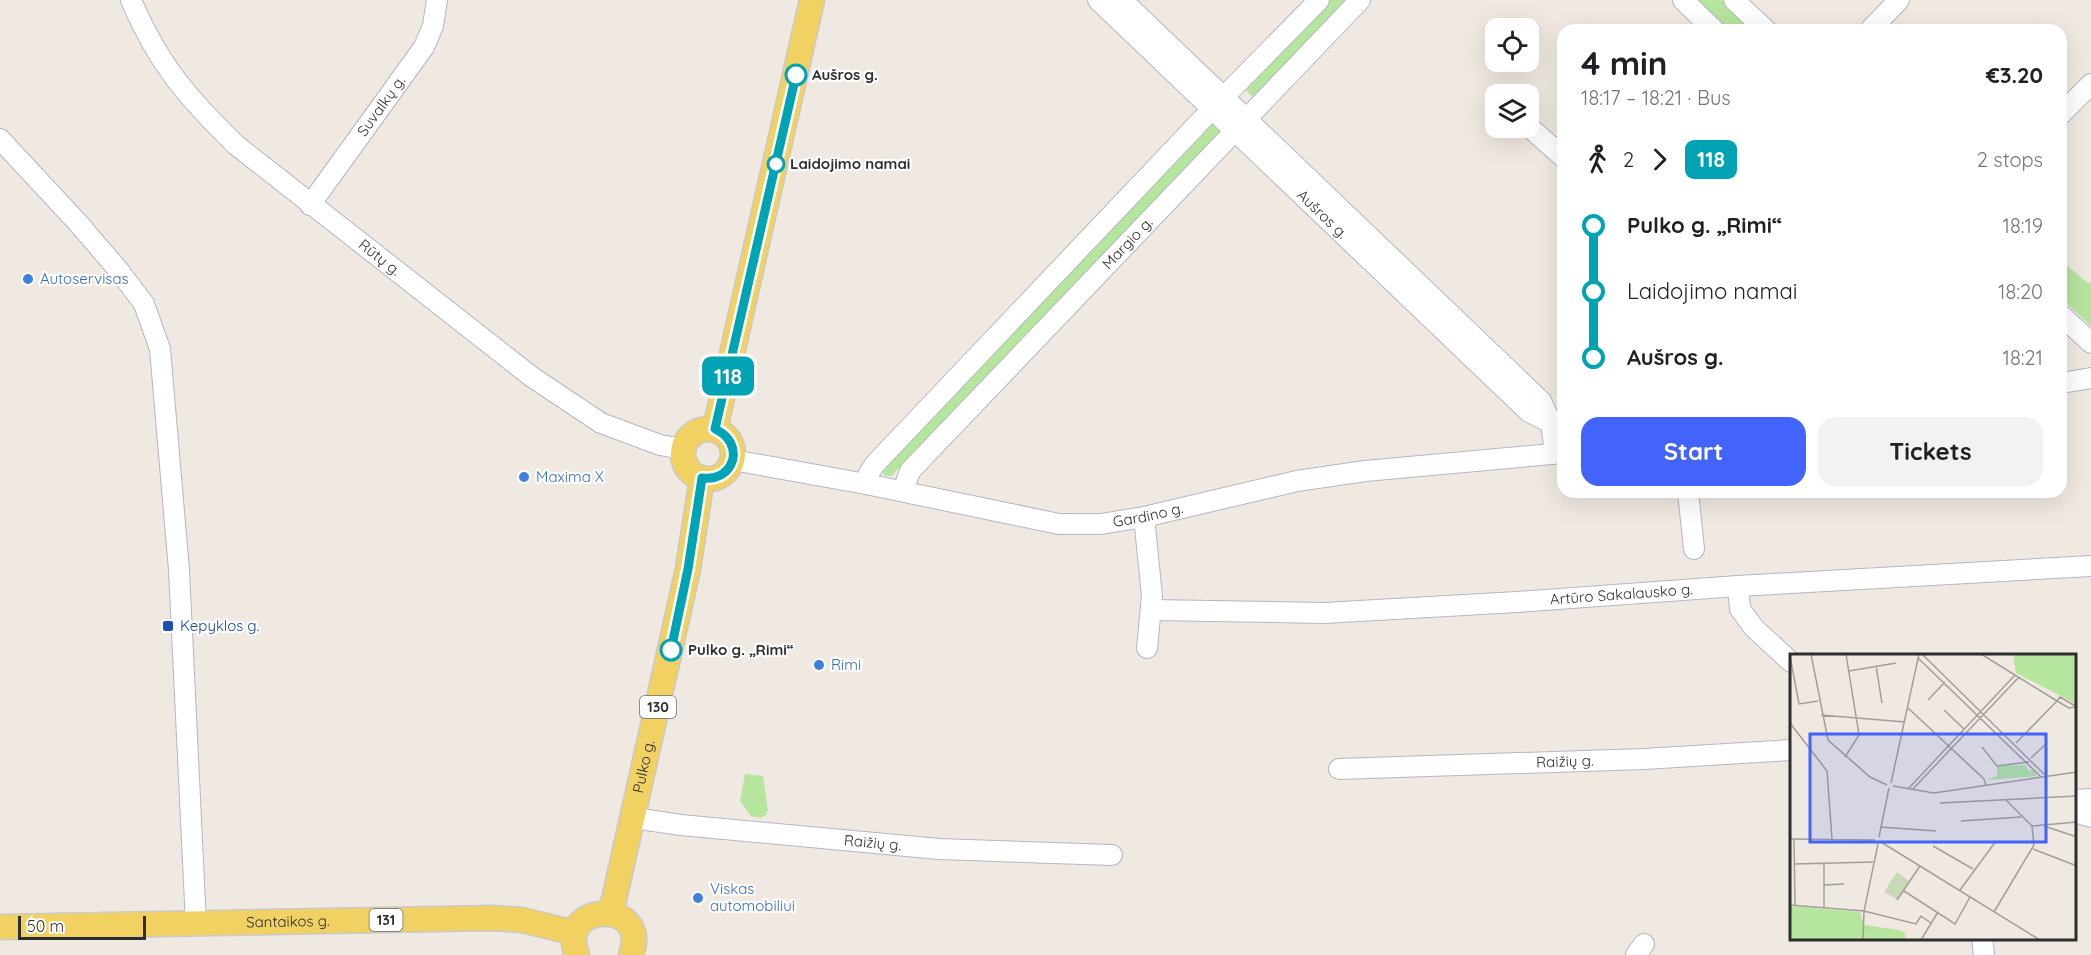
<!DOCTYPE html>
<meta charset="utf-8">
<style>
:root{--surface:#fff;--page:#f2f2f2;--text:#202124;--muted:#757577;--accent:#4264fb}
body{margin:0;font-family:Quicksand,sans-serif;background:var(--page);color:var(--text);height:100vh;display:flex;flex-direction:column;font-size:22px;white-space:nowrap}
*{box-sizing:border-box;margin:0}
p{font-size:20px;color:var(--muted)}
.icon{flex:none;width:33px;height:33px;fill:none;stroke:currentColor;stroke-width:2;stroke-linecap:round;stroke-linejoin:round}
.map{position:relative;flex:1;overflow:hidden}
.details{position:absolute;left:1557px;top:24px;width:510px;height:474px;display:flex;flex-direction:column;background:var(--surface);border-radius:18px;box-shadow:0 6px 24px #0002}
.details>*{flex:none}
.badge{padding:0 12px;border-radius:9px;font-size:21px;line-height:39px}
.buttons{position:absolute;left:1485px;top:18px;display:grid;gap:12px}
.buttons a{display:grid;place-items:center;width:54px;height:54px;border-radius:12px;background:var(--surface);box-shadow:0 6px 24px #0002;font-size:30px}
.scale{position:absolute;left:18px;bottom:15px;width:128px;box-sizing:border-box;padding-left:6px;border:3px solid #2e2e2e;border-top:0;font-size:16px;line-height:21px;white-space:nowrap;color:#2e2e2e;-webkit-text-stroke:4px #fff;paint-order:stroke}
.map>.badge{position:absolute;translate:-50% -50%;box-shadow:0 0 0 3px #fff}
.legs{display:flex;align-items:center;gap:9px;height:66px;padding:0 24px;font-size:20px}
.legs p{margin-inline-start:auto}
.overview{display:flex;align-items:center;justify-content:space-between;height:102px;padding:0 24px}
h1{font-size:33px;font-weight:700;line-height:45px}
.action{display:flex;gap:12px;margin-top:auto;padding:12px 24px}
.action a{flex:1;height:69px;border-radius:18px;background:var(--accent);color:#fff;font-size:24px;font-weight:700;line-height:69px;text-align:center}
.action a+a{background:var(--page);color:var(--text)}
ul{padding:0 24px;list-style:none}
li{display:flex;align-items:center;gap:21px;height:66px;font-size:22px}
li i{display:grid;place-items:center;width:9px;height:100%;margin:0 8px;background:currentColor}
li i::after{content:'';width:15px;height:15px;margin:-8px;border:4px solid;border-radius:50%;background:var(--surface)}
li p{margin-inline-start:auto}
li:first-child i{background:linear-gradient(#0000 50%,currentColor 0)}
li:last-child i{background:linear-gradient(currentColor 50%,#0000 0)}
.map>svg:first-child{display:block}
.green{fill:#b6e59e}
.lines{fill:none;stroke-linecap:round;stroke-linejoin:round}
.minor-casing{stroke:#b4b7c1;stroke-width:22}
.major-casing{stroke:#c9c9c9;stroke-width:27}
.minor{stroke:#fff;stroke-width:20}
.major{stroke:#f2d163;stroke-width:24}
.line-1-casing{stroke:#fff;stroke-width:14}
.line-1{stroke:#00a3b4;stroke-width:9}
.stop-1-dot{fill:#fff;stroke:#00a3b4;stroke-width:3}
.shop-dot{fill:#3f7fe0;stroke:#fff;stroke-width:2}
.transit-dot{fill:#1a4fb4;stroke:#fff;stroke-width:2}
.labels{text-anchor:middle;stroke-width:4.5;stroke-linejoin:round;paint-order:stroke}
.shield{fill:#fff;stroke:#6d6d6d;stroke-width:1.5}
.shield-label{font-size:14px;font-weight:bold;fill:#2e2e2e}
.stop-label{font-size:15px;font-weight:bold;fill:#2e2e2e;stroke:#fff;text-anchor:start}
.street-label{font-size:15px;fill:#2e2e2e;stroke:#fff}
.shop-label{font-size:15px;fill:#366cbe;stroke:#fff;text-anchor:start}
.transit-label{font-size:15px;fill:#164399;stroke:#fff;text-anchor:start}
.inset-road{fill:none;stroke:#a29e99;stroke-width:1.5}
.view{fill:#4264fb;fill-opacity:0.15;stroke:#4264fb;stroke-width:3}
.inset-edge{fill:none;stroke:#2e2e2e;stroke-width:3}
</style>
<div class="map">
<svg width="2091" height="955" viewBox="0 0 2091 955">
<rect width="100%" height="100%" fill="#efe9e1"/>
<!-- green -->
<path class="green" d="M1327,0H1352L1259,97C1250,97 1245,93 1247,83Z
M1695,0H1722L1754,30H1726Z
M1213,120L1221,131L1219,135L891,476H885L882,470L1206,123Z
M2065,264L2088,283L2091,282V326L2061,298V268Z
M745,774L763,776L768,810L766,815L760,818L751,816L740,801Z"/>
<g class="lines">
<!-- minor casing -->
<g class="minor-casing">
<g id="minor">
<path id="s1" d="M131,0C158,64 187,97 236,145L532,377L601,423L660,445L683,449"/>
<path id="s2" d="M1098,0L1529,412L1551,423"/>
<path d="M1122,0L1541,401L1551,423L1555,453"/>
<path d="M1683,0L1714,30"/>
<path d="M1734,0L1766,30"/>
<path d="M1870,30L1899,0"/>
<path d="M2061,114L2091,84"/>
<path d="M1528,126L1563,157"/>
<path d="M0,139L79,224L120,272L144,304L160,349L179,570L196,924"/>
<path id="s3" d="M310,205L424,47L433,26L437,0"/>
<path d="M2061,315L2091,343"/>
<path d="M2061,383L2091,378"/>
<path id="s4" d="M733,460L866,484L1059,524H1101L1144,517L1297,481L1365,471L1563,453"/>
<path d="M866,484L869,473L875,464L1212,109L1319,0"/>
<path id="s5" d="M903,491L910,471L1360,0"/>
<path d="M1688,492L1694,549"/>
<path d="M1144,517L1152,596L1147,648"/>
<path d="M1738,586L1740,609L1754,628L1791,662"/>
<path id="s6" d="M1151,610L1324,613L1517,602L1738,586L2091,566"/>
<path id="s7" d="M1339,769L1644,759L1791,750"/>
<path d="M2074,800L2091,799"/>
<path d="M2074,812L2091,817"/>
<path id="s8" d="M634,818L681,825L939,849L1112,855"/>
<path d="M1982,938L1984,955"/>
<path d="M1636,955L1644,944"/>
</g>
</g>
<!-- major casing -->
<g class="major-casing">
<g id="major">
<circle cx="708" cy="454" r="25"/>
<path d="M715,429L812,0"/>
<path id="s9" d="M611,913L688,569L702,478"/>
<path id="s10" d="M0,927L493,918L522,920L575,933"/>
<path d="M577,955C555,902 652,898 631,955"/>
</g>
</g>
<!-- minor -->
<use href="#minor" class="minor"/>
<!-- major -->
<use href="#major" class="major"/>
</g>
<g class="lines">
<!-- line-1 casing -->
<g class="line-1-casing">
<path id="line-1" d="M671,650L688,569L702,478C735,482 746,443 715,429L796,75"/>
</g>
<!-- line-1 -->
<use href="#line-1" class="line-1"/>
</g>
<!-- markers -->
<g class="stop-1-dot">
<circle cx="796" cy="75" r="10"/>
<circle cx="776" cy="164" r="8"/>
<circle cx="671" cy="650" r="10"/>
</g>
<g class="shop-dot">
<circle cx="28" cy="279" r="6"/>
<circle cx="524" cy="477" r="6"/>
<circle cx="819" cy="665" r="6"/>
<circle cx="698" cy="898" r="6"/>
</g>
<rect class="transit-dot" x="162" y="620" width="12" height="12" rx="3"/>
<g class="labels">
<!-- shield labels -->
<g class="shield">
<rect x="640" y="696" width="36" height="22" rx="4.5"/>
<rect x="369.5" y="909" width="33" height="22" rx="4.5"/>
</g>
<g class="shield-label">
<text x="658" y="712">130</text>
<text x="386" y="925">131</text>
</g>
<!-- stop labels -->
<g class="stop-label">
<text x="812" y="80">Aušros g.</text>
<text x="790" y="169">Laidojimo namai</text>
<text x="688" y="655">Pulko g. „Rimi“</text>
</g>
<!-- street labels -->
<g class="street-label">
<text dy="5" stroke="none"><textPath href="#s3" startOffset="122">Suvalkų g.</textPath></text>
<text dy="5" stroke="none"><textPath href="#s2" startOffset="310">Aušros g.</textPath></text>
<text dy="5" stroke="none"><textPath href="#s5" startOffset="336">Margio g.</textPath></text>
<text dy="5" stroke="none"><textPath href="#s1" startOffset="363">Rūtų g.</textPath></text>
<text dy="5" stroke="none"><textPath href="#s4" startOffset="422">Gardino g.</textPath></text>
<text dy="5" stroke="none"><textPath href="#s6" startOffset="471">Artūro Sakalausko g.</textPath></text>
<text dy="5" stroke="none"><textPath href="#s7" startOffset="226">Raižių g.</textPath></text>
<text dy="5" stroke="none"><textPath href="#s9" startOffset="150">Pulko g.</textPath></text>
<text dy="5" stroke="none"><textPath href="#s8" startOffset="240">Raižių g.</textPath></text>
<text dy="5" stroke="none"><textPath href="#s10" startOffset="288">Santaikos g.</textPath></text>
</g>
<!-- shop labels -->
<g class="shop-label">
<text x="40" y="284">Autoservisas</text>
<text x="536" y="482">Maxima X</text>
<text x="831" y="670">Rimi</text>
<text x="710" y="894">Viskas<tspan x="710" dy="17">automobiliui</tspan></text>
</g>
<!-- transit labels -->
<g class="transit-label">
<text x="180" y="631">Kepyklos g.</text>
</g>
</g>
<!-- overview -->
<g transform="translate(1790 654)">
<rect width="286" height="286" fill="#efe9e1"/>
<path d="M223,0H286V50L226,19ZM235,111L239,117L245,116L246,122L197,126L207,122V112ZM0,252L70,258L74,271L110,276L115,279L116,285L0,286Z" fill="#b6e59e"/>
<path d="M107,218L119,227L107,245L94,238Z" fill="#c8d9b8"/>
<path class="inset-road" d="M21,0L38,86L80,123L97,131M132,0L257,123M191,0L267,47L226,89M0,2L9,50L28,47M128,4L251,123M86,12L92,49M59,17L106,9M138,46L155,28M286,53L279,54L267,47L270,43L287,53M118,54L194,125L196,131M154,56L174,75M31,61L115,68M0,69L37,117L42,185M192,93L207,112L239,108M55,103L69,81L56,0M241,104L257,89M101,129L129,0M103,132L144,139L287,118M118,135L225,21M122,136L229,23M150,149L287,142M171,167L231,163M242,172L287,168M254,172L287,183M91,173L146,177M89,183L99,134M0,185L85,186M4,185L5,251M91,188L250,286M143,192L183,215M243,195L287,212M4,210L83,208M34,210V253M34,231L54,230M170,236L206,187M114,237L165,270L180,243M107,246L130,212M0,251L74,257L126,270L131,262L141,269M204,258L244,191L242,172L216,146M73,286L74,257L88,190M131,286L148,258"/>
<path class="view" d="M20,80H256V188H20Z"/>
<rect width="286" height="286" class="inset-edge"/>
</g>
</svg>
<div class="buttons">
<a><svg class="icon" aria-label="locate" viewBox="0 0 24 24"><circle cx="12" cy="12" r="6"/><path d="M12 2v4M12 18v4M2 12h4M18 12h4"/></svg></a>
<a><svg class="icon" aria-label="layers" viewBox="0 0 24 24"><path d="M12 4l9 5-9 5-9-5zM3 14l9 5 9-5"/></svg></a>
</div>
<div class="scale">50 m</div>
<b class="badge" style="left:728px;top:376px;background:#00a3b4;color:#fff">118</b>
<section class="details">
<div class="overview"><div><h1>4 min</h1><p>18:17 – 18:21 · Bus</p></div><b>€3.20</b></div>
<div class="legs"><svg class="icon" aria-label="walk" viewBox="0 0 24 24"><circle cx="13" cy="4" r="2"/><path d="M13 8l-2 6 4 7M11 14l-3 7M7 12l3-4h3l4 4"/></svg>2<svg class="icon" aria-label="forward" viewBox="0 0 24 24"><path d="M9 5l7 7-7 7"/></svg><b class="badge" style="background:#00a3b4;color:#fff">118</b><p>2 stops</p></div>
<ul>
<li><i style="color:#00a3b4"></i><b>Pulko g. „Rimi“</b><p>18:19</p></li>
<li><i style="color:#00a3b4"></i><span>Laidojimo namai</span><p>18:20</p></li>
<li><i style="color:#00a3b4"></i><b>Aušros g.</b><p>18:21</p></li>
</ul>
<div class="action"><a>Start</a><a>Tickets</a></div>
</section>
</div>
